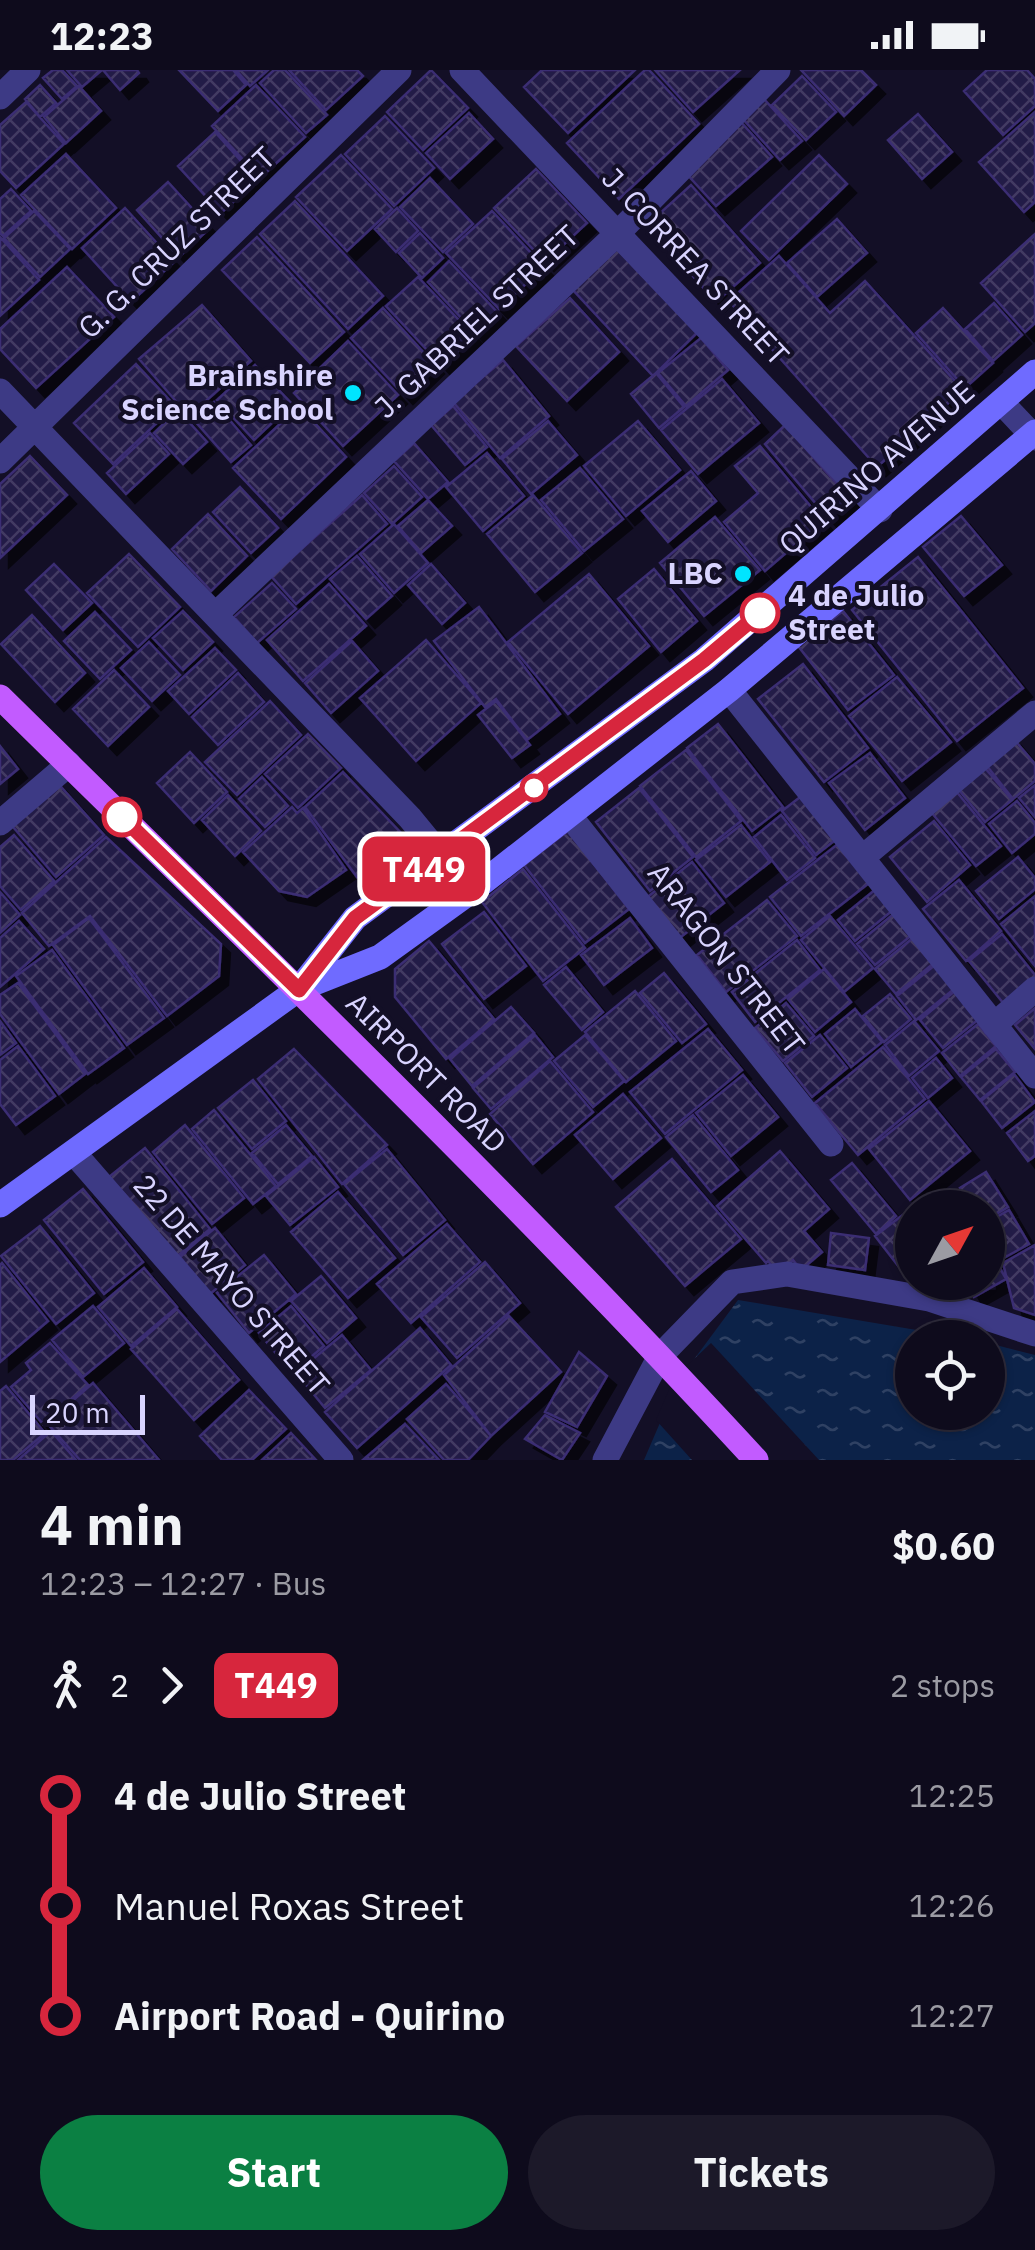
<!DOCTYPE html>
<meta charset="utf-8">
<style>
:root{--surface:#0e0b1c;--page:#1c1929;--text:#f1f3f6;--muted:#9b9ba3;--line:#2e2b3b;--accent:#0b8043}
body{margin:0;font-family:"IBM Plex Sans",sans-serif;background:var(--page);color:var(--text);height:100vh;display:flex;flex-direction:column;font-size:38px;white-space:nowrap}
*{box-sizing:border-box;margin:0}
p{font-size:32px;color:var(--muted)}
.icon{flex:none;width:55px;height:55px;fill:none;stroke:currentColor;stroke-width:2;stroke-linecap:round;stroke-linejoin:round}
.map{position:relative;height:1390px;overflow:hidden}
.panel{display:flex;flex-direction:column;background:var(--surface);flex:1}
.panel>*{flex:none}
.badge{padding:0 20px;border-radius:15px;font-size:35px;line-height:65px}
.needle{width:65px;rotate:50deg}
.buttons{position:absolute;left:895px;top:1120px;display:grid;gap:20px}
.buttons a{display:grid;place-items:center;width:110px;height:110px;border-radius:50%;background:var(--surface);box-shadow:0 2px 8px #0004,0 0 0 2px var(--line);font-size:50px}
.scale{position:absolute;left:30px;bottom:25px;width:115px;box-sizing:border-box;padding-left:10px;border:5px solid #d9d4ff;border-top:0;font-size:28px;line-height:35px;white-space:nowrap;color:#d9d4ff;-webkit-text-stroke:8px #130f26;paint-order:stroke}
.map>.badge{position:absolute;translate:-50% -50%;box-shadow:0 0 0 5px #fff}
.legs{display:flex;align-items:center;gap:15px;height:110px;padding:0 40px;font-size:32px}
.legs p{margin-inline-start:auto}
.summary{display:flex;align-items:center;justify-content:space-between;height:170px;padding:0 40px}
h1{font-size:55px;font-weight:700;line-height:75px}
.action{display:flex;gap:20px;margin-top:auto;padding:20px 40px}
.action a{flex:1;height:115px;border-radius:60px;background:var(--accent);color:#fff;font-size:40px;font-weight:700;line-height:115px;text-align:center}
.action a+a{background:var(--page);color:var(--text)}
ul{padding:0 40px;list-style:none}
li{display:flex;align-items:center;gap:35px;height:110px;font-size:38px}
li i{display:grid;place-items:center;width:15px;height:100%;margin:0 12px;background:currentColor}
li i::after{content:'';width:25px;height:25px;margin:-12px;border:8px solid;border-radius:50%;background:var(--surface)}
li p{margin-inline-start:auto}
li:first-child i{background:linear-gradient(#0000 50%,currentColor 0)}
li:last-child i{background:linear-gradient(currentColor 50%,#0000 0)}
.status{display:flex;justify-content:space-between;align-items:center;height:70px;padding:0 50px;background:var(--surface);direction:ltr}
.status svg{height:28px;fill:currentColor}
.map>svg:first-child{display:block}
.water{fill:url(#water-ripples)}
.pier{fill:#130f26}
.building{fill:url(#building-cross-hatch);stroke:#3b2d73;stroke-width:2.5;filter:url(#shadow)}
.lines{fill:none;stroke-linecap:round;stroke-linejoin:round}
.minor{stroke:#3d3a85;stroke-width:25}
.secondary{stroke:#6f6bff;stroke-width:25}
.primary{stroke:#c25bff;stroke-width:25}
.line-1-casing{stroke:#fff;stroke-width:22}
.line-1{stroke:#d7263d;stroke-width:15}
.poi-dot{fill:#00e5ff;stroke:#130f26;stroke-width:4}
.stop-1-dot{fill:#fff;stroke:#d7263d;stroke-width:5}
.labels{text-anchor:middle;stroke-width:8;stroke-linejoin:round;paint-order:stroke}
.street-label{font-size:30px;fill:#d9d4ff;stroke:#130f26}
.poi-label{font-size:30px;font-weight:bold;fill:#d9d4ff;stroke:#130f26;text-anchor:end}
.stop-label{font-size:30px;font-weight:bold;fill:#d9d4ff;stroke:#130f26;text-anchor:start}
</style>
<div class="status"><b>12:23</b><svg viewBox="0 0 49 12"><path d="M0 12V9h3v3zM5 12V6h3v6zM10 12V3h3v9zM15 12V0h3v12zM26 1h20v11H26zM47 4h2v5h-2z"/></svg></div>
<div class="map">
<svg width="1035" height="1390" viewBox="0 0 1035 1390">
<defs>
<pattern id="water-ripples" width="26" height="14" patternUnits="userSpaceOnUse" patternTransform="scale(2.5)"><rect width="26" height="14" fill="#0c2248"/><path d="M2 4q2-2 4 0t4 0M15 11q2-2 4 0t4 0" fill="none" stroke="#2f4163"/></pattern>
<pattern id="building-cross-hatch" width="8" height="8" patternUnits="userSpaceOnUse" patternTransform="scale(2.5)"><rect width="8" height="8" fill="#241b47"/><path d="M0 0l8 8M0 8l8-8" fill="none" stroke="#433b63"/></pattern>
<filter id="shadow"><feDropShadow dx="9" dy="9" stdDeviation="0" flood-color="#0009"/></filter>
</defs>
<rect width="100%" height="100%" fill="#130f26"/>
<!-- water -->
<path class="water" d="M738,1230L958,1267L912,1268V1342H988V1273L1035,1285V1390H644L678,1311Z"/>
<!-- pier -->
<path class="pier" d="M711,1273L819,1390H692L656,1350L674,1308Z"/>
<!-- building -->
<path class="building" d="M53,0H62L77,16L62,29L43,8Z
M67,0H100L101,1L82,17Z
M103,0H137L139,3L120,20Z
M179,0H233L246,15L218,41Z
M236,0H268L250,16Z
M274,0H285L327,45L306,63L260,13Z
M289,0H357L363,6L326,40Z
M431,0L468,38L423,80L387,42Z
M542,0H635L568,63L524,17Z
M645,0H649L699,54L619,129L567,73Z
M655,0H740L693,42Z
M801,0H861L876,15L844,46Z
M987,0H1027L1035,9V36L1003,65L964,21Z
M802,6L836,42L806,70L772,35Z
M40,15L56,33L40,47L25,29Z
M256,15L305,67L260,108L212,56Z
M79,16L101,41L66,73L44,47Z
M764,29L802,71L780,90L742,48Z
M26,32L64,74L16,118L0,101V55Z
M1035,42V132L1024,142L979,92Z
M469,43L493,69L450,109L426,83Z
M918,44L952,82L922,109L888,70Z
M385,46L434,98L394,136L345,84Z
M741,52L772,87L716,136L685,102Z
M215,62L258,110L221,143L178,96Z
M66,84L116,138L72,179L21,125Z
M341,85L392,139L347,181L296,127Z
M819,85L847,114L769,190L741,161Z
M536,99L587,153L545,192L494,138Z
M430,108L473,154L443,182L400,137Z
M168,112L210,158L179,187L137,140Z
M691,115L760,193L716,232L647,155Z
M11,119L31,141L3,166L0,163V129Z
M295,131L383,226L348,259L260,164Z
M125,138L174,192L131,232L82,178Z
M397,138L418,161L396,182L375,159Z
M34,141L70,179L40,207L4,168Z
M492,141L544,197L499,239L446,183Z
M837,149L867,183L817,227L787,193Z
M420,163L443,188L422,208L399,183Z
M1035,164V253L1025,262L981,213Z
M0,167L39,210L0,246Z
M257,167L344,262L310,293L222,200Z
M616,178L697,263L653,306L572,219Z
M779,186L830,243L865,211L963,320L877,397L729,231Z
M449,191L498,243L476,264L428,212Z
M67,197L114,247L36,318L0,279V259Z
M418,207L474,266L442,296L386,236Z
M570,228L619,282L567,331L516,276Z
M994,233L1022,265L993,291L965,259Z
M202,235L251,291L189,346L139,289Z
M383,238L435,295L404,325L351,268Z
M943,238L993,293L965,318L916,263Z
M701,268L728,300L686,336L658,303Z
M348,271L398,325L343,376L294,323Z
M503,290L549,346L500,388L453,332Z
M136,294L175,336L113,394L74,353Z
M255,295L292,334L254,370L217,330Z
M656,303L684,337L659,358L631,324Z
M722,309L759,353L698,404L661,360Z
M214,332L251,375L231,392L194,350Z
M299,336L346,387L281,449L233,398Z
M453,336L487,377L465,395L431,355Z
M178,340L207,372L183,394L154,363Z
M548,351L577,385L531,424L502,389Z
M638,351L680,400L626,446L584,396Z
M785,355L850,429L828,448L765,374Z
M150,363L169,384L126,424L107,403Z
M414,373L448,412L428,429L394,391Z
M760,376L823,451L765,501L724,452L758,423L735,396Z
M487,383L524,426L483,461L446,417Z
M30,386L67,425L0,488V414Z
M394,396L422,427L392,454L364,423Z
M580,398L623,449L584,481L541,430Z
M691,401L716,431L668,472L642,441Z
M240,417L278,458L251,483L213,442Z
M362,425L387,454L296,534L271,506Z
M533,425L582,483L535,522L487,464Z
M428,430L452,456L421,483L398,456Z
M208,444L247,486L211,521L172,479Z
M961,446L1002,495L964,526L923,477Z
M715,447L760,500L704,546L660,493Z
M394,454L428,493L394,523L360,484Z
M129,484L180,537L138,577L87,523Z
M357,486L392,526L366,549L330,509Z
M918,487L1023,618L957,671L852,540Z
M54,494L92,533L63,560L26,520Z
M431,494L465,533L442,554L408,515Z
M654,499L697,551L661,582L618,529Z
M589,504L649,576L568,644L508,572Z
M272,513L296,539L257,573L234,547Z
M329,514L366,556L303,611L267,570Z
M479,537L560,644L527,670L496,629L485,637L434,571Z
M183,541L213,572L183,600L153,568Z
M843,541L894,605L848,640L798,576Z
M95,542L131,580L100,609L64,571Z
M32,545L85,603L55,632L1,574Z
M426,570L481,633L416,691L360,628Z
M352,571L378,601L331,643L305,613Z
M149,572L180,605L152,631L121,598Z
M215,578L236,600L189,644L168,621Z
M803,594L868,678L824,712L758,629Z
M114,600L149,637L108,676L73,639Z
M238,603L264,632L218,675L192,647Z
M897,607L951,672L902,711L849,646Z
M270,631L301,665L237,725L205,692Z
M496,631L530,675L512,688L478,645Z
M718,654L783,737L752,761L687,678Z
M308,664L341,698L298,738L265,704Z
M1012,667L1035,694V711L1013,729L983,691Z
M0,676L18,699L0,714Z
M686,680L741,751L696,787L640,716Z
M190,682L227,722L194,753L157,713Z
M870,683L905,728L865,760L829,713Z
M980,692L1012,730L985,752L954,714Z
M343,702L402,764L357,807L305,737Z
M262,707L288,736L265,757L239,729Z
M54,709L104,765L56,807L7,750Z
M1035,715V747L1019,728Z
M639,718L693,787L650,821L596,752Z
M808,721L843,764L816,785L782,741Z
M956,721L1001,776L976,796L931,742Z
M228,725L261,761L235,786L202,750Z
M1017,731L1035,753V764L1012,783L989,754Z
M292,737L297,743L303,738L346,800L307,827L279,821L243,782Z
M781,745L815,788L787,810L754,767Z
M934,751L970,795L927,832L890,787Z
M741,755L770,792L726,827L696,790Z
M568,761L629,839L585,873L524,795Z
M14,765L54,811L21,840L0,816V777Z
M106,767L221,874L219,906L167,946L90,846L49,876L22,843Z
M838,774L869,813L801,866L770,827Z
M1018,787L1035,808V819L999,849L976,821Z
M692,792L724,833L677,870L645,829Z
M523,799L585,878L543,911L482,832Z
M959,810L1001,861L966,891L923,839Z
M876,819L893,840L855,871L838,850Z
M0,822L20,845L0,863Z
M1035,826V896L1001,854Z
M767,830L797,866L726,922L697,885Z
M484,842L526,896L484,929L442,874Z
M896,842L913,864L875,895L857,874Z
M830,846L873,898L844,922L801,870Z
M89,848L164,948L127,975L53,875Z
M630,848L652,878L604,915L581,885Z
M19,851L44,879L0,917V868Z
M1002,864L1035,905V908L1004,934L969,891Z
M914,867L934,893L896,924L875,899Z
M797,870L820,900L755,952L732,922Z
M429,871L494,949L446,989L395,927V899Z
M52,880L124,978L88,1004L16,906Z
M935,895L954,919L916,950L897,926Z
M566,897L603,942L582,960L544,915Z
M824,899L851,932L815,962L788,929Z
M664,903L706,954L682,973L640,923Z
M18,913L85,1004L59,1024L0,944V925Z
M956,920L979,949L943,978L920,950Z
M635,921L676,971L626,1012L585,962Z
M890,924L911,949L884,972L863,946Z
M786,933L814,966L783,991L755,958Z
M511,937L534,963L472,1016L450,989Z
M1035,938V979L1015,955Z
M855,939L882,972L851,997L825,964Z
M0,951L16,973L0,985Z
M914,951L939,981L909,1006L885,975Z
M978,954L996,976L960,1006L942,983Z
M708,959L742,1000L665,1064L630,1022Z
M535,965L553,987L491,1039L473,1018Z
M585,965L624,1011L593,1037L554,991Z
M820,965L847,998L812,1027L785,993Z
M18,976L55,1026L16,1055L0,1034V990Z
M883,977L925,1029L858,1085L815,1033Z
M294,979L387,1075L342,1114L258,1009Z
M996,979L1015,1002L980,1030L961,1007Z
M936,988L952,1008L928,1028L912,1008Z
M550,991L593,1042L533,1094L490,1044Z
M1014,1004L1035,1032L1002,1058L981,1031Z
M743,1005L778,1047L731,1086L696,1043Z
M253,1010L286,1051L252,1079L218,1038Z
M623,1024L661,1068L613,1109L575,1065Z
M929,1031L970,1081L910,1130L869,1079Z
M214,1040L276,1116L253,1134L192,1059Z
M1035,1041V1086L1028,1091L1007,1063Z
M693,1045L738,1100L711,1122L666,1067Z
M185,1055L244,1128L212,1154L153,1082Z
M286,1055L312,1086L278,1114L252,1083Z
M145,1078L210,1159L175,1188L109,1107Z
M387,1079L445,1150L403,1185L344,1114Z
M780,1081L829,1139L804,1161L822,1182L801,1200L793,1190L778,1203L768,1191L766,1193L717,1136Z
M314,1087L338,1117L290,1155L266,1126Z
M672,1089L741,1169L685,1216L616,1137Z
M852,1093L896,1146L876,1164L831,1110Z
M986,1102L1008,1137L988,1149V1138H972L960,1118Z
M83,1119L143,1192L104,1224L44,1150Z
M338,1122L395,1188L348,1228L291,1162Z
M912,1138V1187L899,1197L875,1166Z
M1009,1140L1029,1174L1000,1190L988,1168V1152Z
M447,1154L480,1192L411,1253L377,1214Z
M40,1156L94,1223L56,1254L1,1186Z
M215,1158L245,1195L210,1224L180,1187Z
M831,1163L869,1168L865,1200L828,1195Z
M1035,1175V1245L1014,1238L1003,1193Z
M988,1176L1006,1209L974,1227L966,1212H988Z
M264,1185L296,1224L249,1263L217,1223Z
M485,1192L520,1233L457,1288L421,1247Z
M2,1193L48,1251L0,1292V1195Z
M144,1198L177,1237L131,1276L98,1237Z
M321,1206L356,1248L327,1273L291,1231Z
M93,1236L124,1273L83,1307L52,1270Z
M291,1236L324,1276L292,1303L259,1263Z
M177,1239L239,1310L194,1350L131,1279Z
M509,1246L561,1302L491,1366L444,1305Z
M420,1258L451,1295L357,1378L325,1342Z
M342,1265L371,1300L325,1338L296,1303Z
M50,1273L88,1315L43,1354L11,1317L31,1300L26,1293Z
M579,1282L607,1306L577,1357L545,1342Z
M93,1313L159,1390H80L47,1353Z
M446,1314L491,1366L468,1390H444L407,1349Z
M6,1316L45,1363L13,1390H0V1321Z
M249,1320L286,1359L252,1390H222L200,1366Z
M545,1345L580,1363L562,1390L525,1369Z
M405,1354L439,1390L364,1389Z
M51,1361L76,1390H18Z
M291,1363L316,1390H262Z"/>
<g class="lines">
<!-- minor -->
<path class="minor" d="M462,0L880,440
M0,27L28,0
M0,321L410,748L442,787
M1002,333L1035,368
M0,391L399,0
M215,545L618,163L778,0
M729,620L1035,1006
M569,745L831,1074
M0,753L69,694
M863,787L1035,643
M994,955L1035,919
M74,1083L341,1390
M605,1390L660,1286L732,1212L787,1204L929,1229L1035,1264"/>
<!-- secondary -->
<path class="secondary" d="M299,919L355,848L704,590L1035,302
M0,1135L299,919L380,887L477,817L729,620L1035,362"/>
<!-- primary -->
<path class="primary" d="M0,627C255,878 513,1126 756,1390"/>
</g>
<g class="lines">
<!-- line-1 casing -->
<g class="line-1-casing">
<path id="line-1" d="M122,747L299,920L355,848L704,590L760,543"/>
</g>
<!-- line-1 -->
<use href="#line-1" class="line-1"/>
</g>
<!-- markers -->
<g class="poi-dot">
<circle cx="353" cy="323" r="10"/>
<circle cx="743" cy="504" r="10"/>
</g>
<g class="stop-1-dot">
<circle cx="760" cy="543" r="18"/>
<circle cx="534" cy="718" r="12"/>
<circle cx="122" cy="747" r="18"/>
</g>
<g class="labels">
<!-- street labels -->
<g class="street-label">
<text transform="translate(177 173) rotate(-44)" y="10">G. G. CRUZ STREET</text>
<text transform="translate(695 197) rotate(47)" y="10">J. CORREA STREET</text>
<text transform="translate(477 252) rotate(-43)" y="10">J. GABRIEL STREET</text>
<text transform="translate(877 398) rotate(-41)" y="10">QUIRINO AVENUE</text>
<text transform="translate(726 889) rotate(52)" y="10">ARAGON STREET</text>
<text transform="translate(426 1003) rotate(45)" y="10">AIRPORT ROAD</text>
<text transform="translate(231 1215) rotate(49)" y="10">22 DE MAYO STREET</text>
</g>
<!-- poi labels -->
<g class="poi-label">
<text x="333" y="316">Brainshire<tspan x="333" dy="34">Science School</tspan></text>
<text x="723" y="514">LBC</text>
</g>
<!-- stop labels -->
<g class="stop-label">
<text x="788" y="536">4 de Julio<tspan x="788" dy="34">Street</tspan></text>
</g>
</g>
</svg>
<div class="buttons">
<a><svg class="needle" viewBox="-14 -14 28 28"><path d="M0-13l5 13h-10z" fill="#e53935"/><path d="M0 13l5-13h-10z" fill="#9b9ba3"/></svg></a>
<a><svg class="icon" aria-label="locate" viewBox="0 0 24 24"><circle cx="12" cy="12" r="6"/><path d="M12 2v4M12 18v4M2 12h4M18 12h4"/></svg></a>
</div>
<div class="scale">20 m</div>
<b class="badge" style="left:424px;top:799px;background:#d7263d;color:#fff">T449</b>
</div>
<section class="panel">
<div class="summary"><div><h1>4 min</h1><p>12:23 – 12:27 · Bus</p></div><b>$0.60</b></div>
<div class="legs"><svg class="icon" aria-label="walk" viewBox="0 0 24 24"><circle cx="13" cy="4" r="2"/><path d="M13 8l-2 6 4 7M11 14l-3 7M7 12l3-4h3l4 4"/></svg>2<svg class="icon" aria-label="forward" viewBox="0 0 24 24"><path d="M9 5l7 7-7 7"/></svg><b class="badge" style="background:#d7263d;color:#fff">T449</b><p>2 stops</p></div>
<ul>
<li><i style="color:#d7263d"></i><b>4 de Julio Street</b><p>12:25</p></li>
<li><i style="color:#d7263d"></i><span>Manuel Roxas Street</span><p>12:26</p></li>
<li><i style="color:#d7263d"></i><b>Airport Road - Quirino</b><p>12:27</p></li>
</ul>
<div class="action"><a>Start</a><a>Tickets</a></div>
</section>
